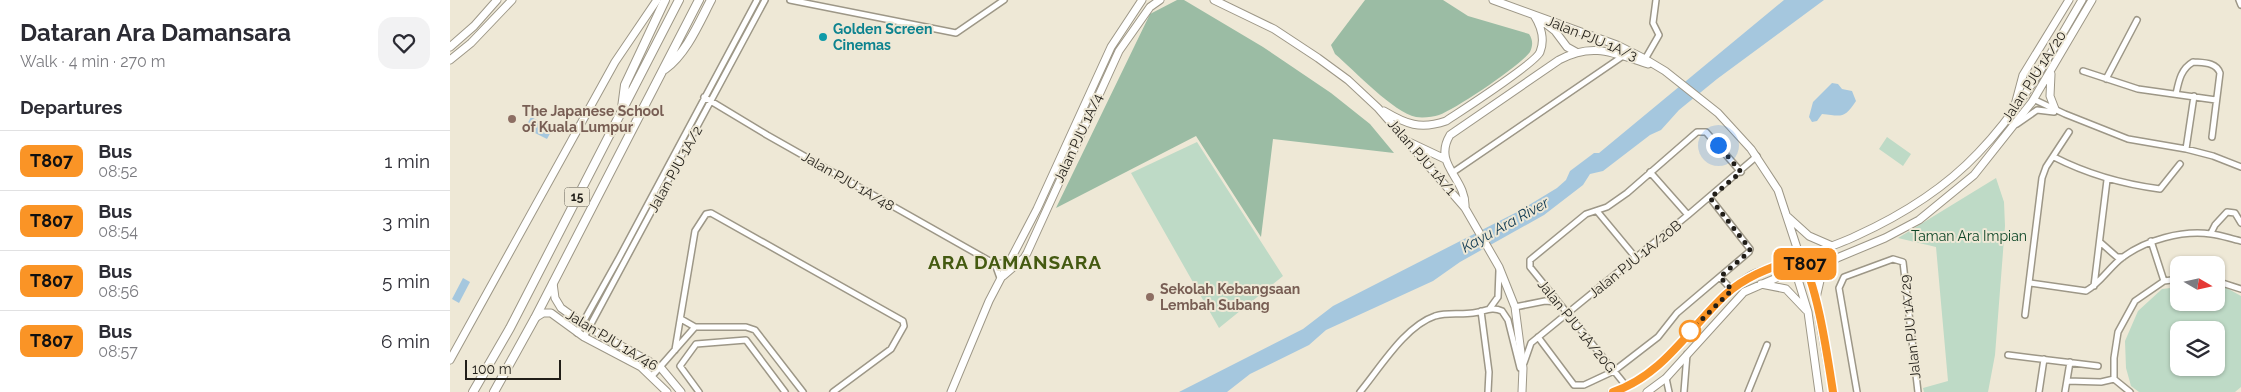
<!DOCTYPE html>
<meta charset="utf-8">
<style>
:root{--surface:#fff;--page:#f2f2f3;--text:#2b2b33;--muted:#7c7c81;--line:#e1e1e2}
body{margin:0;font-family:Raleway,sans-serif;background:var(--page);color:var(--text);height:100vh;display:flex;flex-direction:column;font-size:19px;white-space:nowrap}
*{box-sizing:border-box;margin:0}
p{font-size:16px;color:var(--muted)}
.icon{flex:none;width:28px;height:28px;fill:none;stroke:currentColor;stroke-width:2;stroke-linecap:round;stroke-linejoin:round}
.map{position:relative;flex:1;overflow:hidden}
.drawer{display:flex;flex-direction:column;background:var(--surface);width:450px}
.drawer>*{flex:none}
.badge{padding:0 10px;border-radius:8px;font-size:18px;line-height:32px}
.needle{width:32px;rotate:99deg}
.controls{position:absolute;left:1720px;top:256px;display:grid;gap:10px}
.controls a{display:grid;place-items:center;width:55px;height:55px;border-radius:10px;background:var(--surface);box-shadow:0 1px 4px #0004;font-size:25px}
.scale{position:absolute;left:15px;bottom:12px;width:96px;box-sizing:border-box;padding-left:5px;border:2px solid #211e18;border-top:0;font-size:14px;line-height:18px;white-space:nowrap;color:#211e18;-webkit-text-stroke:4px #eee8d6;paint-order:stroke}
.you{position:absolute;width:25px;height:25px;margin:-12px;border:4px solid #fff;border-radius:50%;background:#1a73e8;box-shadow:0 0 0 8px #1a73e833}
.map>.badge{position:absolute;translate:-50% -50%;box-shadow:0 0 0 2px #fff}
h2{padding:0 20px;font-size:19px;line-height:45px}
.round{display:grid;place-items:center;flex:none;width:52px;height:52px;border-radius:15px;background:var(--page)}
.summary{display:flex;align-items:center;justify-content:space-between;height:85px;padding:0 20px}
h1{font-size:24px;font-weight:700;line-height:38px}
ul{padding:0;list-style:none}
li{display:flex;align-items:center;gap:15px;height:60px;padding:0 20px;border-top:1px solid var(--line)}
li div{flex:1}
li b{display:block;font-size:19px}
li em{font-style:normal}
li .badge{min-width:55px;font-weight:700;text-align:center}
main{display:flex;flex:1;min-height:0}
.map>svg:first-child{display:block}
.green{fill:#bedac6;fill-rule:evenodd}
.forest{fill:#9bbca4}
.water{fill:#a5c7de}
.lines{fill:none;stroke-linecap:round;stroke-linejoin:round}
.street-casing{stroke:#9d9787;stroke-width:8}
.secondary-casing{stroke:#9d9787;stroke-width:9}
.primary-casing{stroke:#9d9787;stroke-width:10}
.street{stroke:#fff;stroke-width:5}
.secondary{stroke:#fff;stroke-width:7}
.primary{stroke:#fff;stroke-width:8}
.line-casing{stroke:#fff;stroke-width:11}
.line{stroke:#fa9426;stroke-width:8}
.walk{stroke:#211e18;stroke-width:5;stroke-dasharray:0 9}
.culture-dot{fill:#0f9aa8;stroke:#eee8d6;stroke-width:2}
.education-dot{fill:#8d6e63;stroke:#eee8d6;stroke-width:2}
.stop-dot{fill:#fff;stroke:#fa9426;stroke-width:2.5}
.labels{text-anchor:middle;stroke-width:4;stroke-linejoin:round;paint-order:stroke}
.shield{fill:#eee8d6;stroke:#5e5b51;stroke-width:1}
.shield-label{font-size:12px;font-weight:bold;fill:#211e18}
.culture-label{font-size:14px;font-weight:bold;fill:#0d838f;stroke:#eee8d6;text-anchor:start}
.street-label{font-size:14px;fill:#211e18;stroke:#eee8d6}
.education-label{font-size:14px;font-weight:bold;fill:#785e54;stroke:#eee8d6;text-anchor:start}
.park-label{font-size:14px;fill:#0c4526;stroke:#eee8d6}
.water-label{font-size:15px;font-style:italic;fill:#0e3851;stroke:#eee8d6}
.district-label{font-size:19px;font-weight:bold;letter-spacing:1px;fill:#445a11;stroke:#eee8d6}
</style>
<main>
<section class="drawer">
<div class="summary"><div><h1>Dataran Ara Damansara</h1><p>Walk · 4 min · 270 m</p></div><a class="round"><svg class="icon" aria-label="heart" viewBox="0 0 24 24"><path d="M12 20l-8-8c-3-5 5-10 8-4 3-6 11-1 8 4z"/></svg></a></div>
<h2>Departures</h2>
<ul>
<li><span class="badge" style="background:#fa9426;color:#111">T807</span><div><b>Bus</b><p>08:52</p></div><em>1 min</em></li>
<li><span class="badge" style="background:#fa9426;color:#111">T807</span><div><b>Bus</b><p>08:54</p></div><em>3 min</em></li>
<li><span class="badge" style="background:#fa9426;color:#111">T807</span><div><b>Bus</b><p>08:56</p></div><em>5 min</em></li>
<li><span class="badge" style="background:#fa9426;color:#111">T807</span><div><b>Bus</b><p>08:57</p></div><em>6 min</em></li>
</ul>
</section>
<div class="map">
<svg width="1791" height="392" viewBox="0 0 1791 392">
<rect width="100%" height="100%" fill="#eee8d6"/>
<!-- green -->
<path class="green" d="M1437,137L1461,154L1453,166L1429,149Z
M747,142L833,276L769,328L681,173Z
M1546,178L1554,202L1555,226L1545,355L1538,392H1474L1473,388L1498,381L1486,247L1448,238Z
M1766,286L1775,287L1791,296V387L1785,392H1689L1681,386L1676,368L1675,341L1688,311L1712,289L1729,287V302H1766ZM1729,330H1766V368H1729Z"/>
<!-- forest -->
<path class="forest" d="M727,0H734L813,47L881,93L920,124L944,153L823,139L811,237L746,136L606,208L700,14Z
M915,0H993L1018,16L1079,34C1083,40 1083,45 1080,52C1071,65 1006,109 989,115C983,117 973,118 966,117C944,113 904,70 885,54L881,45Z"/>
<!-- water -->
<path class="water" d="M1334,0H1374L1267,79L1229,110L1211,130L1200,135L1153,171L1140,174L1133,185L1094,215L1010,262L983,281L876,330L859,345L800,374L777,392H729L853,329L883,306L1069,211L1107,188L1116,180L1120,171L1144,153H1149Z
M1382,83L1388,84L1392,89L1402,91L1406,101C1394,119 1392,116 1372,114L1367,121L1362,122L1359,117L1363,102Z
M81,117L103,128L97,139L75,128Z
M13,278L20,282L9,303L2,299Z"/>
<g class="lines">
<!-- street casing -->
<g class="street-casing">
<path id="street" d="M340,0L506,33L554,0
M1789,0L1791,5
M1194,61L1209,35L1203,23L1206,0
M1633,71L1688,89L1766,100
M1656,79L1687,20
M1726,94C1729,80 1731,69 1743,62C1754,63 1766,62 1770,73L1762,137
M254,97L317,135L545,264L550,278
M1583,99L1615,114L1678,139L1736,149L1763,156L1791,167
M1567,124L1587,110L1604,112
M1736,149L1744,96
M1604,157C1639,175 1672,184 1710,189L1730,164
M1200,172L1238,215
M1002,173L1173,56
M1147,211L1186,258
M1761,233L1765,225L1777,212L1785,213L1791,223
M1701,241L1714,281
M1650,242L1667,257H1673
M545,264L559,262
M1270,277L1282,290
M1766,281L1791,289
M1580,283L1636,291C1651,283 1659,267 1673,257C1696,240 1732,230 1761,234C1771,235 1781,239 1791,241
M1644,286L1657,180
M1065,307L1095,301L1107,302
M1040,308L1048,297L1049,271
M1031,311L1039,372L1038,392
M1575,315L1592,178L1596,167L1619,132
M231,319L245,327H296L305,330L353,392
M127,333L169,258L307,0
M134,337L315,0
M1088,337L1124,385H1134L1164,371L1208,337L1227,313L1299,252L1300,249L1260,198
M225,350L245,231L256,214L261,213L453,321L454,326L441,349L383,392
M1558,355L1648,366
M1074,363L1081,343L1238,215L1307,156
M202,376L245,327
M1216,378L1219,392
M1617,381L1651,382L1664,379
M1177,387L1080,267V260L1136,214L1157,207L1177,193L1247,132H1256L1291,172
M249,392L230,366L246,344L296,340L335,392
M910,392C930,368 955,326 985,316C998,312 1010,315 1023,313C1034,312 1041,306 1052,311L1058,320L1070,368
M1234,392L1237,354
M1298,392L1317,345
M1407,392L1389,288L1394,277L1443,259L1453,262L1468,392
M1589,392L1594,359
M1615,392L1620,362
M1680,392L1664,379V358L1668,332L1685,301L1714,281L1729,279"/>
</g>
<!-- secondary casing -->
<g class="secondary-casing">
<path id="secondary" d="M764,0L824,29L868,58L898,80L928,108L1015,208L1049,267L1065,307L1073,368L1072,392
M1043,0L1167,45L1195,59L1215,71L1268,113L1301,149L1328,190L1350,257L1357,267L1366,300L1383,392
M1091,20L1105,31L1117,47L1126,52
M0,47L24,26L47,0
M0,60L21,43L62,0
M1601,74L1600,96L1605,109
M1565,105L1573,75L1619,0
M934,111C956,124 970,130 996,121C1011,111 1086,63 1090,52C1095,40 1091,26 1084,15
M959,142L995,159
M1015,208C1017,178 982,165 1000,135L1109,60C1143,42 1163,53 1198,64
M1338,217L1359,236L1382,246
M1342,260L1358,312L1369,392
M553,276L574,258L577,253L669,51L700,7L710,0
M103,283L105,298L111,308L139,328L211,368L231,392
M1311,284L1336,289L1356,310
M1366,298L1372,272L1385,260
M85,318L93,313H101L134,337L191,367L217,392
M0,360L165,62L207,0
M501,392L539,301L587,209L661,47L692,0
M1162,392C1224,372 1247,308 1300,276C1308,271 1319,269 1328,265C1354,255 1381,248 1406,236C1450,216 1494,189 1528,153C1571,109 1601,53 1632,0
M1197,392L1216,378L1294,292L1345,270L1387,258L1435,238L1469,220L1524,175L1582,102L1642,0"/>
</g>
<!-- primary casing -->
<g class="primary-casing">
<path id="primary" d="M215,69C236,54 249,23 261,0
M172,108L175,85L215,0
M23,392L60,328L229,0
M44,392L85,318L249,0"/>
</g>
<!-- street -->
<use href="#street" class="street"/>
<!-- secondary -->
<use href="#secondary" class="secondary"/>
<!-- primary -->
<use href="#primary" class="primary"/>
</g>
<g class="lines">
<!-- line casing -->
<g class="line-casing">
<path id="line" d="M1163,392C1213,375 1238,330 1275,295C1297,275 1323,267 1350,257C1367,281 1378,360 1383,392"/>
</g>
<!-- line -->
<use href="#line" class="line"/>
<!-- walk -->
<path class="walk" d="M1240,331L1282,290L1270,277L1299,252L1300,249L1260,198L1291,172L1268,145"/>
</g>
<!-- markers -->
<circle class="culture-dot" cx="373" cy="37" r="5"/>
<g class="education-dot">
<circle cx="62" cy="119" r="5"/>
<circle cx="700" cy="297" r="5"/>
</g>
<circle class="stop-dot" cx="1240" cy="331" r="10"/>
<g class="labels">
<!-- shield labels -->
<rect class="shield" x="114.5" y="187.5" width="25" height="19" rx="4"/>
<g class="shield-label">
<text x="127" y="201">15</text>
</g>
<!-- culture labels -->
<g class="culture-label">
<text x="383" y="34">Golden Screen<tspan x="383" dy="16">Cinemas</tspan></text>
</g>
<!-- street labels -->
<g class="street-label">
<text transform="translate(1142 38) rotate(22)" y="5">Jalan PJU 1A/3</text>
<text transform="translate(1584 76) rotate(-57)" y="5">Jalan PJU 1A/20</text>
<text transform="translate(628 138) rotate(-65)" y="5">Jalan PJU 1A/4</text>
<text transform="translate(972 157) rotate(49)" y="5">Jalan PJU 1A/1</text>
<text transform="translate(225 169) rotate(-61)" y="5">Jalan PJU 1A/2</text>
<text transform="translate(398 181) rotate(30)" y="5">Jalan PJU 1A/48</text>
<text transform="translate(1185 259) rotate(-39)" y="5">Jalan PJU 1A/20B</text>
<text transform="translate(1127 326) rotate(51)" y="5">Jalan PJU 1A/20G</text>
<text transform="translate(1460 327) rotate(-96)" y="5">Jalan PJU 1A/29</text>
<text transform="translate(162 340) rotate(31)" y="5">Jalan PJU 1A/46</text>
</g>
<!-- education labels -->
<g class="education-label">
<text x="72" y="116">The Japanese School<tspan x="72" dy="16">of Kuala Lumpur</tspan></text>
<text x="710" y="294">Sekolah Kebangsaan<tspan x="710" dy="16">Lembah Subang</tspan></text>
</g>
<!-- park labels -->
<g class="park-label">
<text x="1519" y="241">Taman Ara Impian</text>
</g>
<!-- water labels -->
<g class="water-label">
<text transform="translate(1055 225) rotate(-29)" y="5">Kayu Ara River</text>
</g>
<!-- district labels -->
<g class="district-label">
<text x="565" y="269">ARA DAMANSARA</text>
</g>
</g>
</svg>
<div class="controls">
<a><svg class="needle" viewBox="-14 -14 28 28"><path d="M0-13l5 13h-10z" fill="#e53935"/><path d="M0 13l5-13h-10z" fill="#7c7c81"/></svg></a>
<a><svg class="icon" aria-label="layers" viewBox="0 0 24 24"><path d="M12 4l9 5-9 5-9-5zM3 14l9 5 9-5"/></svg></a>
</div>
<div class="scale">100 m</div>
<div class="you" style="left:1268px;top:145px"></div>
<b class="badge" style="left:1355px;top:264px;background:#fa9426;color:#111">T807</b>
</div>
</main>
